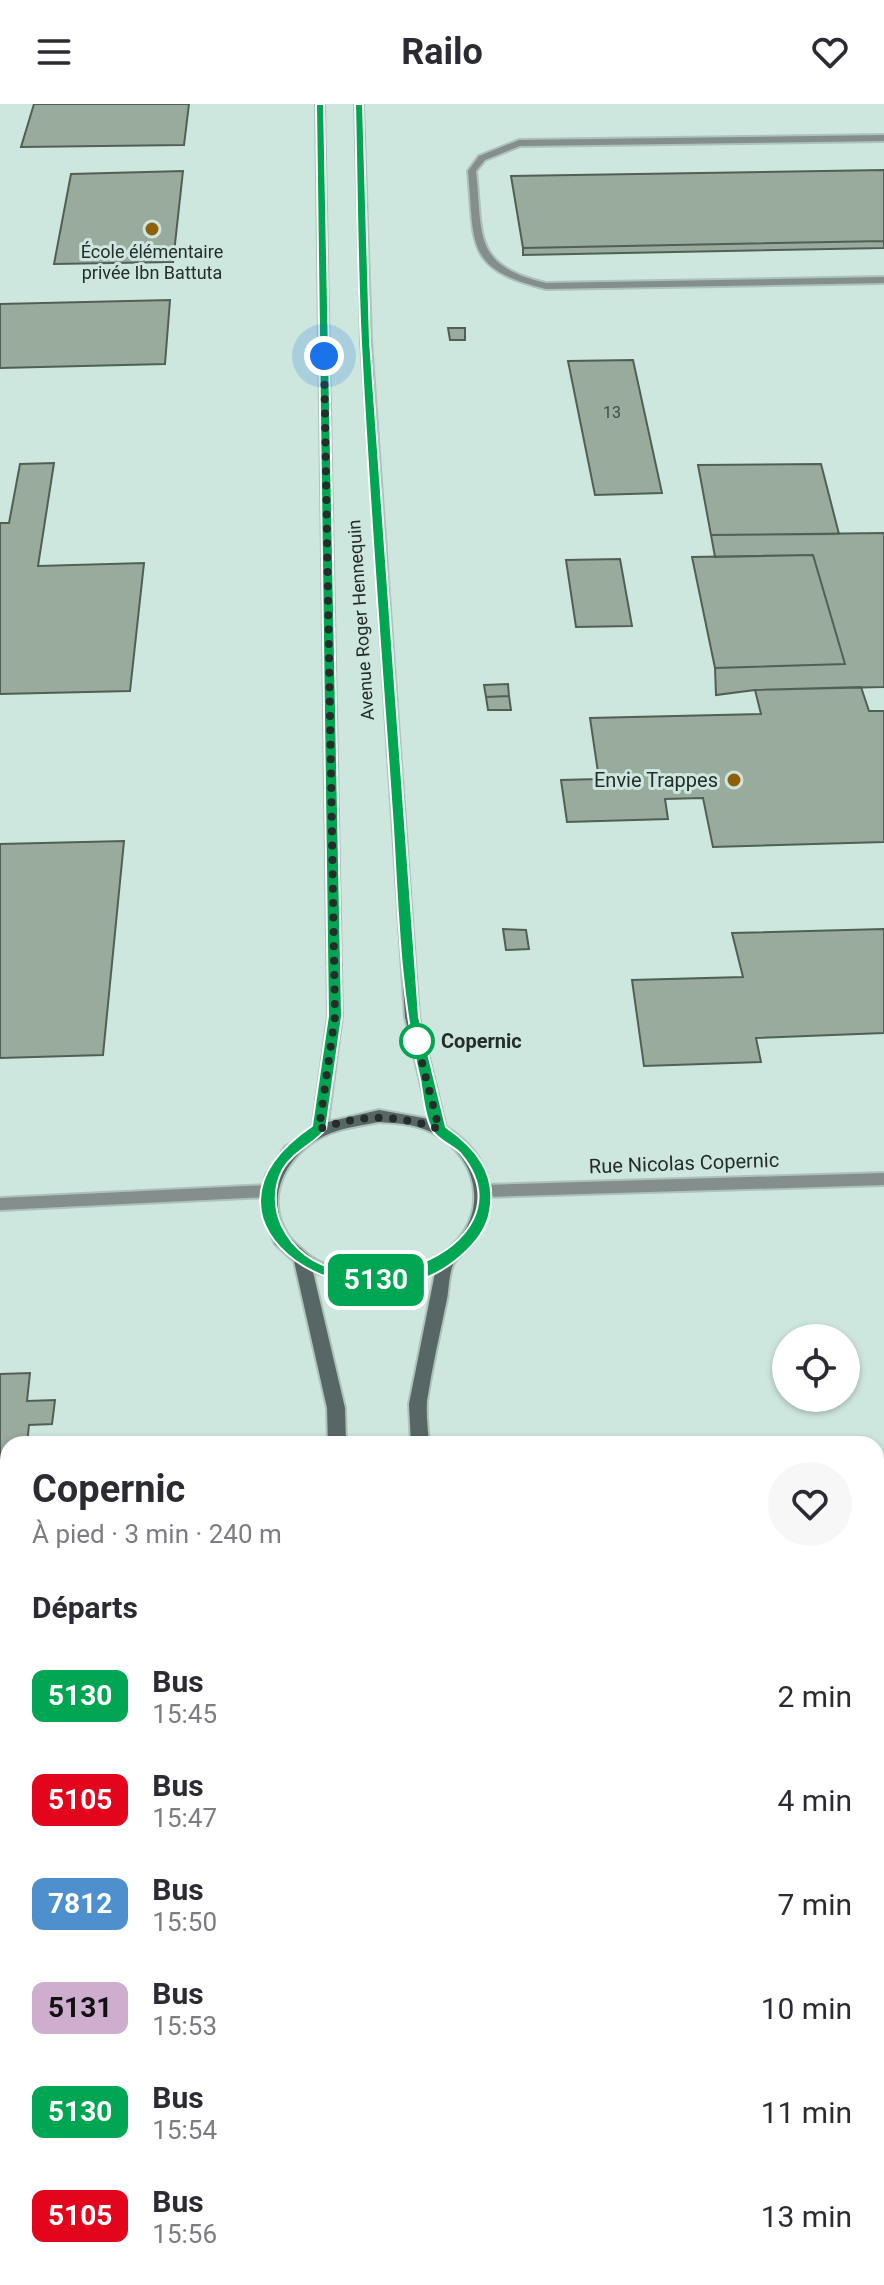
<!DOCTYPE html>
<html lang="fr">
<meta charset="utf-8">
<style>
:root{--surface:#fff;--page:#f7f7f7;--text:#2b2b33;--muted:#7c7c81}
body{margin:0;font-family:Roboto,sans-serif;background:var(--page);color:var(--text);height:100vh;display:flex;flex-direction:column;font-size:30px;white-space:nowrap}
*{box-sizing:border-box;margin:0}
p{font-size:26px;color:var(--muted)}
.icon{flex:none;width:44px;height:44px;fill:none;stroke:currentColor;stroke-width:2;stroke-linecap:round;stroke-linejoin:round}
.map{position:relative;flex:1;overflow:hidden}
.sheet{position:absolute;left:0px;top:1332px;width:884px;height:850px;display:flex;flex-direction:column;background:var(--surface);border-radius:24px 24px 0 0;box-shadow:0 2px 6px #0004}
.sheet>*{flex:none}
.badge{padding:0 16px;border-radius:12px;font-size:28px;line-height:52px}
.fabs{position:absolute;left:772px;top:1220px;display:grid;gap:16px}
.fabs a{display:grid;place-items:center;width:88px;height:88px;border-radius:50%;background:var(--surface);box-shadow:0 2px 6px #0004;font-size:40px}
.you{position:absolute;width:40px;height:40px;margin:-20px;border:6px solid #fff;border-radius:50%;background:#1a73e8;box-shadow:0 0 0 12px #1a73e833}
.map>.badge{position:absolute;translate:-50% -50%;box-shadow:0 0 0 4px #fff}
h2{padding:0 32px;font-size:30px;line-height:72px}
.round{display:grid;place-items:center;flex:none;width:84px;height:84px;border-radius:42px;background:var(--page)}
.head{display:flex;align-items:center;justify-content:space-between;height:136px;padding:0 32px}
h1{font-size:38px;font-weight:700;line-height:60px}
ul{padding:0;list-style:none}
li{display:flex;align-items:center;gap:24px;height:104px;padding:0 32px}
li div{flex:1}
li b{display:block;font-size:30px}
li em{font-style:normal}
li .badge{min-width:88px;font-weight:700;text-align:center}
header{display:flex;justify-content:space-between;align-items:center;height:104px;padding:0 32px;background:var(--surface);font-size:36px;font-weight:700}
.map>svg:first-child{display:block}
.building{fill:#99ab9d;stroke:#506054;stroke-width:2}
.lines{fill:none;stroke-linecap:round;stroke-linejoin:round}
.lane-casing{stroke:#acc2ba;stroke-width:4}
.street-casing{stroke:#acc2ba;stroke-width:4}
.secondary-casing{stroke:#acc2ba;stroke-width:4}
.lane{fill:#838e8d;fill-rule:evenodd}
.street{fill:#838e8d;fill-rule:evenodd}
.secondary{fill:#576766;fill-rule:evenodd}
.line{fill:#00a651;stroke:#fff;stroke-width:2}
.walk{stroke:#242d2a;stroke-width:8;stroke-dasharray:0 14.4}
.poi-dot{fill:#8f5f0a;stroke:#cee7de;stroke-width:3}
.stop-dot{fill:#fff;stroke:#00a651;stroke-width:4}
.labels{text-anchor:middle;stroke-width:6;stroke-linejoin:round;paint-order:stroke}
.number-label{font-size:16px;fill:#414c47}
.far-poi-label{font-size:18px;fill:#242d2a;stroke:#cee7de}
.far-street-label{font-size:18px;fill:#242d2a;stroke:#cee7de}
.poi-label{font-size:20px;fill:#242d2a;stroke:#cee7de;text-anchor:end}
.stop-label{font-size:20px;font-weight:bold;fill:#242d2a;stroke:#cee7de;text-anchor:start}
.street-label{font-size:20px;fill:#242d2a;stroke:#cee7de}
</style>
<header><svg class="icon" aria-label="menu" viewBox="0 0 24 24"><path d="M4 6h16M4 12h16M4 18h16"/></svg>Railo<svg class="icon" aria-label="heart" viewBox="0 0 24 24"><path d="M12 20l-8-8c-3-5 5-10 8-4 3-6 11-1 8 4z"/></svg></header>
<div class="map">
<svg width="884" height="2181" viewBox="0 0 884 2181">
<rect width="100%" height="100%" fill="#cee7de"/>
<!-- building -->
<path class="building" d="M34,0H189L184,41L21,43Z
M884,66V137L523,144L511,72Z
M183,67L173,158L54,160L71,70Z
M884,137V144L523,151V144Z
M170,196L165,260L0,264V200Z
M448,224H465V236H450Z
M633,256L662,389L595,391L568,257Z
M54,359L38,462L144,459L130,587L0,590V419H9L20,360Z
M821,360L839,430L711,431L698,361Z
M884,429V583L755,586L716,591L715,564L845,560L813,451L715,453L711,431Z
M813,451L845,560L715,564L692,453Z
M620,455L632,522L576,523L566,456Z
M508,580L509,592L486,593L484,581Z
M861,583L869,607H884V738L713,743L703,694L665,695L668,715L567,718L561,676L599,675L590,614L761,610L755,586Z
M509,592L511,606H488L486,593Z
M124,737L103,951L0,954V740Z
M503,825L526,826L529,845L506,846Z
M884,825V929L756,934L761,958L644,962L632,876L743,873L732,829Z
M30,1269L27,1297L55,1296L52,1320L29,1321L27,1340H8V1515L0,1564V1270Z"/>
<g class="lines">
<!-- lane casing -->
<g class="lane-casing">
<path id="lane" d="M884,31V37L520,42L485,56L476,67C483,133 472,161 546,179L884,173V179L546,185C464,165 475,141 468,67L479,52L519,36Z"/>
</g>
<!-- street casing -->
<g class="street-casing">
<path id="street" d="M884,1069V1081L485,1093L477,1087L485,1081Z
M268,1081L276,1087L268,1093L0,1106V1094Z"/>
</g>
<!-- secondary casing -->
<g class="secondary-casing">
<path id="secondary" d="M316,0H324L342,912L328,1018L379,1006L429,1015L405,913L361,237L355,0H363L371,237L419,913L446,1023C489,1050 504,1093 475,1137C469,1145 459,1151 454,1159C449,1167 449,1185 447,1195C440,1229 432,1263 427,1297C426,1311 428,1326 429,1340H411L409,1300L435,1169C395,1184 353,1184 313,1168L345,1304L346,1340H328L327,1304L294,1157L275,1140L261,1106L266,1071L285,1043L312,1026L328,912ZM379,1018C397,1019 416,1020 433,1029C487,1058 489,1126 433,1155C413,1166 390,1168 368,1167C346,1167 322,1164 305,1148C300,1143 292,1137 288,1131C261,1090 291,1044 331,1029C346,1023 364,1021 379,1018Z
M335,2174H359V2181H335Z
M448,2174H472V2181H448Z"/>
</g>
<!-- lane -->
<use href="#lane" class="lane"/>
<!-- street -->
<use href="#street" class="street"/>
<!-- secondary -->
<use href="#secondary" class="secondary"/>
</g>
<!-- line -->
<path class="line" d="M316,0H324L342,912L326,1025C314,1040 294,1047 283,1065C273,1083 274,1105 282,1122C331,1223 541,1145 460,1049C452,1041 437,1036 432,1026C424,1012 423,990 420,975C400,892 398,808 393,723C382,562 369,400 361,239C357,159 357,80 355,0H363L370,237L419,913L446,1023C476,1044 497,1069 490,1107C487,1125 474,1141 461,1152C364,1239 166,1121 312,1022L328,912Z"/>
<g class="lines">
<!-- walk -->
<path class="walk" d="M324,252L335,912L319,1025C362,1010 396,1010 439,1025L414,927L417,937"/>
</g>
<!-- markers -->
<g class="poi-dot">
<circle cx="152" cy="125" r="8"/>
<circle cx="734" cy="676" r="8"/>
</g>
<circle class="stop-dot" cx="417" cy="937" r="16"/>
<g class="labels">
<!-- number labels -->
<g class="number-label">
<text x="612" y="314">13</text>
</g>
<!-- far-poi labels -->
<g class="far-poi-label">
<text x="152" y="154">École élémentaire<tspan x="152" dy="21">privée Ibn Battuta</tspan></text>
</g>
<!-- far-street labels -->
<g class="far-street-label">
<text transform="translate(361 516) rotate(-94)" y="6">Avenue Roger Hennequin</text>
</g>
<!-- poi labels -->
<g class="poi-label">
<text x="718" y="683">Envie Trappes</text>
</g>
<!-- stop labels -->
<g class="stop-label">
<text x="441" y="944">Copernic</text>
</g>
<!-- street labels -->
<g class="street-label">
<text transform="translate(684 1059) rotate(-2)" y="7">Rue Nicolas Copernic</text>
</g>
</g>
</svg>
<div class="fabs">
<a><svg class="icon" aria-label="locate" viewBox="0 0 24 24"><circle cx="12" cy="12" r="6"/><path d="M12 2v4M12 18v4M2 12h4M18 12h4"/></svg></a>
</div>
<div class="you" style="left:324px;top:252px"></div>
<b class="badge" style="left:376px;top:1176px;background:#00a651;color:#fff">5130</b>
<section class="sheet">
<div class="head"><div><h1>Copernic</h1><p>À pied · 3 min · 240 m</p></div><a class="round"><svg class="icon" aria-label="heart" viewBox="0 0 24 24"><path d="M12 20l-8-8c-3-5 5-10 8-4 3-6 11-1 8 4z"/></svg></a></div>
<h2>Départs</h2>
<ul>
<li><span class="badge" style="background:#00a651;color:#fff">5130</span><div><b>Bus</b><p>15:45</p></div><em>2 min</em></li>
<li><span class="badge" style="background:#e3051b;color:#fff">5105</span><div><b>Bus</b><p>15:47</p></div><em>4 min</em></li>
<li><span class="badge" style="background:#4d90cd;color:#fff">7812</span><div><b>Bus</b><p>15:50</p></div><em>7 min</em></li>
<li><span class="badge" style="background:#ceadcf;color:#111">5131</span><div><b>Bus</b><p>15:53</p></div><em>10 min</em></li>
<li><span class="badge" style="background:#00a651;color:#fff">5130</span><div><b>Bus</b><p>15:54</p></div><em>11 min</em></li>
<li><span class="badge" style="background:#e3051b;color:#fff">5105</span><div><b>Bus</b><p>15:56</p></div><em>13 min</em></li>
</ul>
</section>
</div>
